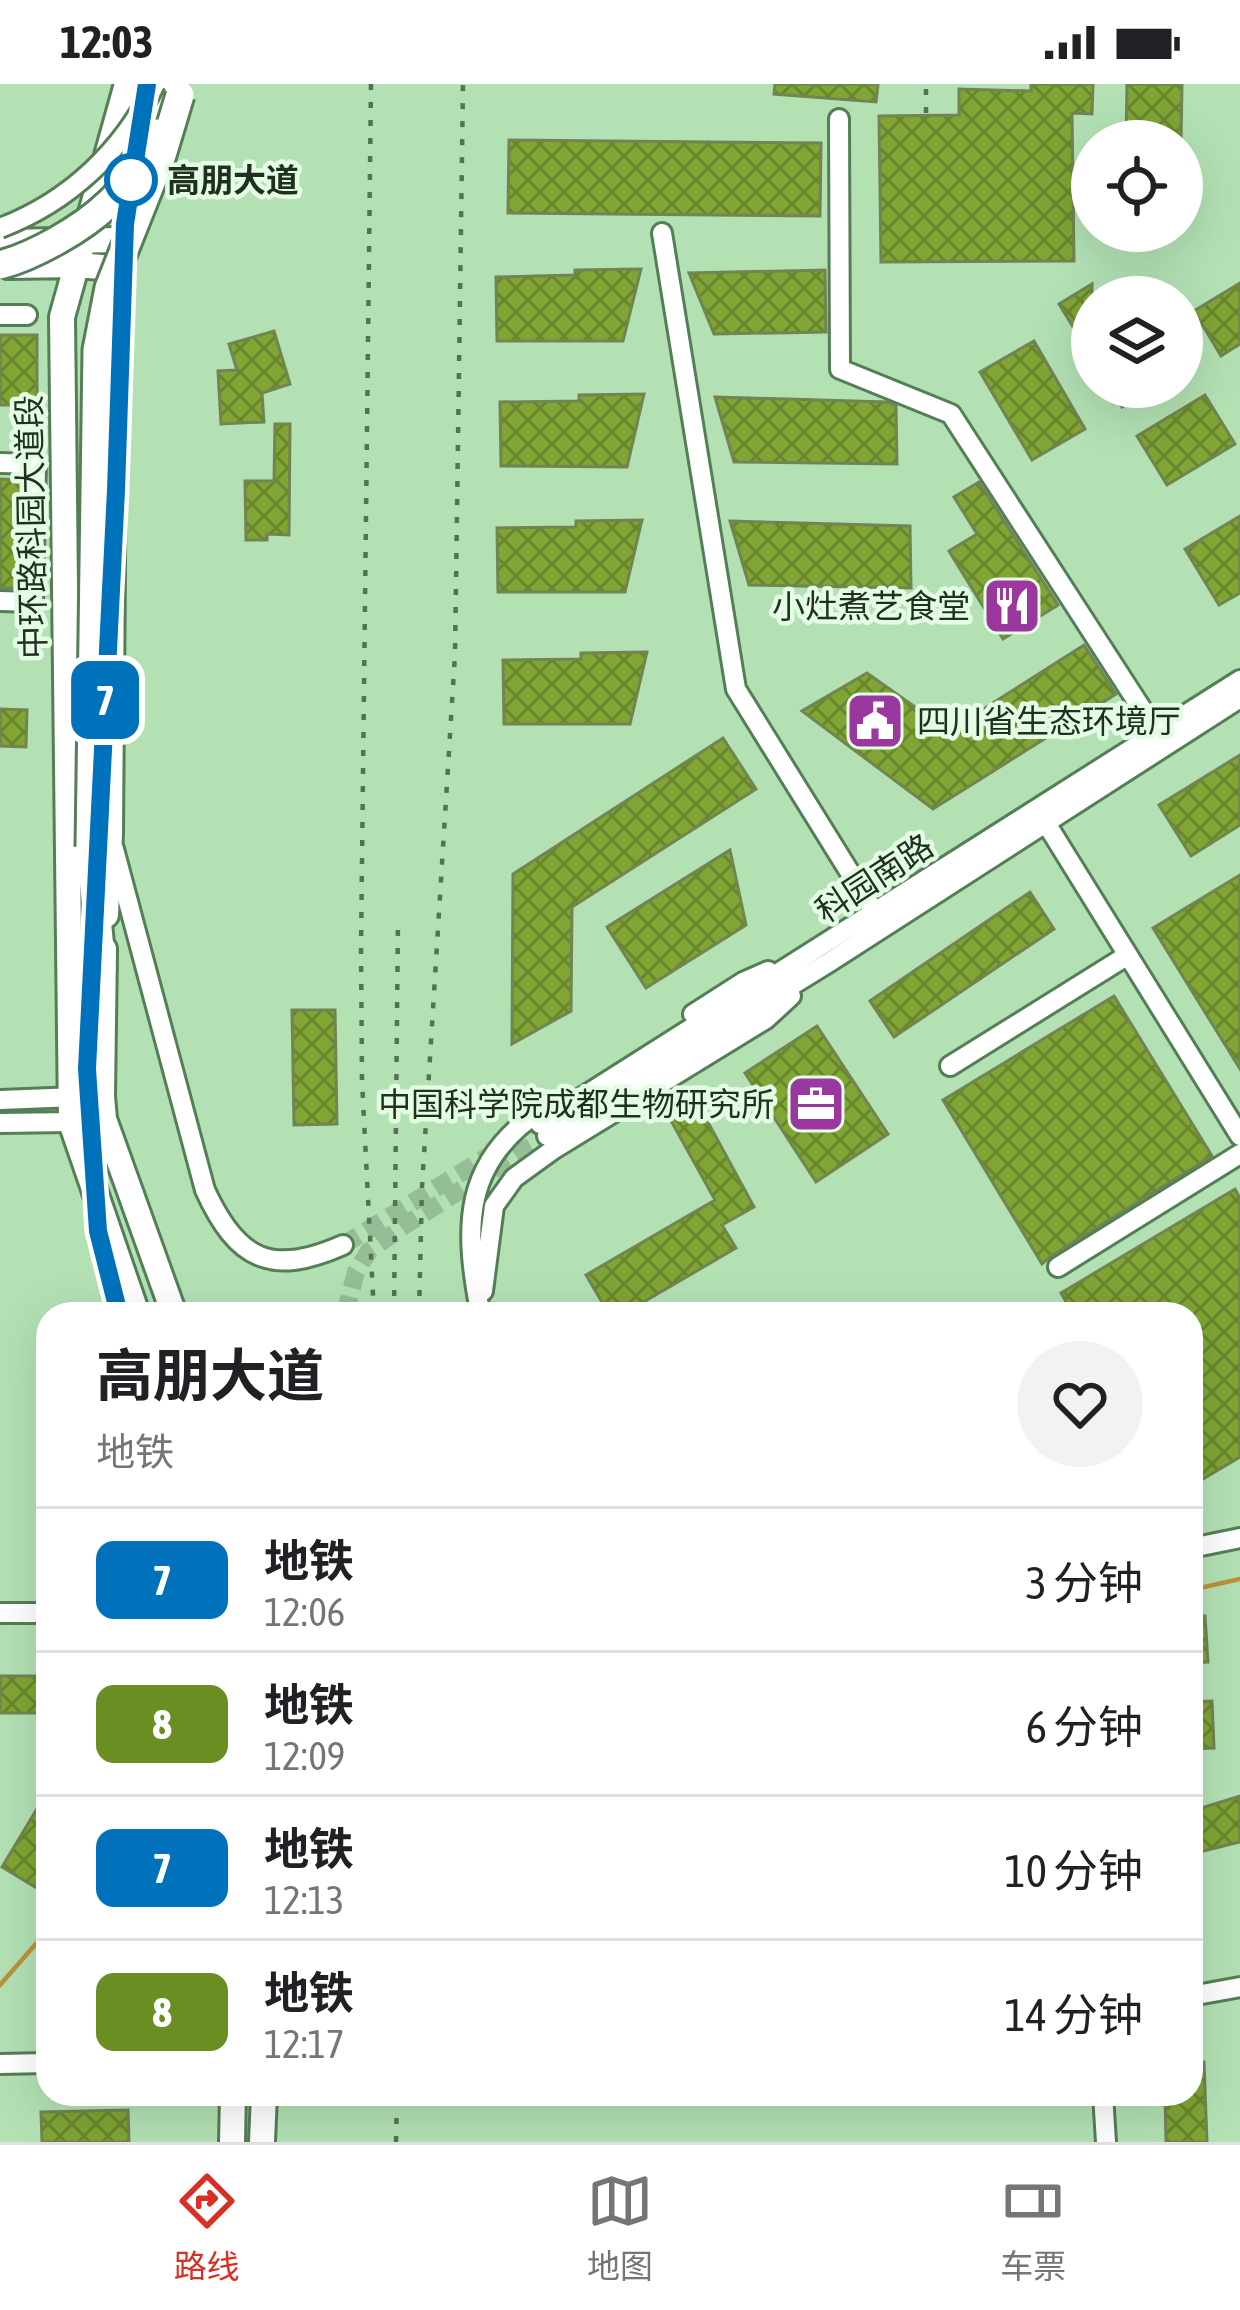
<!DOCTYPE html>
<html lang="zh">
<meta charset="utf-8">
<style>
:root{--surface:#fff;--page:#f2f2f2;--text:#202124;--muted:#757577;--line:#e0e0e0;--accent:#d93025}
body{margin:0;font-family:"Asap Condensed","Noto Sans SC",sans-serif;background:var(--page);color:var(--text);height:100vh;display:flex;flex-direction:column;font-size:45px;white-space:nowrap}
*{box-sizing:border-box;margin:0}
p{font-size:39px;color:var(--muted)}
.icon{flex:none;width:66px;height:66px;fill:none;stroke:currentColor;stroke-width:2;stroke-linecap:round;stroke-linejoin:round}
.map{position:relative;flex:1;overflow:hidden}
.sheet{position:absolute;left:36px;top:1218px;width:1167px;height:804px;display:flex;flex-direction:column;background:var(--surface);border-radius:36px;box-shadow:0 12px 48px #0002}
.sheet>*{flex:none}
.badge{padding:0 24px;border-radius:18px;font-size:42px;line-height:78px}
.controls{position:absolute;left:1071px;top:36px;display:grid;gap:24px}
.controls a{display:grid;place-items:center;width:132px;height:132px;border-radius:50%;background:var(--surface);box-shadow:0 12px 48px #0002;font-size:60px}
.map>.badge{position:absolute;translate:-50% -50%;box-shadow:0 0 0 6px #fff}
.round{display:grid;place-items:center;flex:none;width:126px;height:126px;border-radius:63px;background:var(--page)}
.overview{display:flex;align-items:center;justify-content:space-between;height:204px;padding:0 60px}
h1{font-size:57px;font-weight:700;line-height:90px}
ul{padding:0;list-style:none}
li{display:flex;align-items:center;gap:36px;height:144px;padding:0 60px;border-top:3px solid var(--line)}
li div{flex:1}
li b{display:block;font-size:45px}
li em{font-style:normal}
li .badge{min-width:132px;font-weight:700;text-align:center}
.status{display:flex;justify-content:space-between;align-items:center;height:84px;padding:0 60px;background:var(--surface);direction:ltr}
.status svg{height:33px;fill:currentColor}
.menu{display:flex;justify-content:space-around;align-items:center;height:168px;border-top:3px solid var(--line);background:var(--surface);font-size:33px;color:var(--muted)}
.menu a{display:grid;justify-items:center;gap:6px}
.menu .selected{color:var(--accent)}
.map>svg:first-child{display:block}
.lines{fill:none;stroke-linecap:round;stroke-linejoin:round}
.stream{stroke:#ba943b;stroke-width:4.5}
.building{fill:url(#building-cross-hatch);stroke:#718551;stroke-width:3}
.minor-tunnel{stroke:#95be96;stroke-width:18;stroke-dasharray:18 9;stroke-linecap:butt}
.minor-casing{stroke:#547e56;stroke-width:24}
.major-casing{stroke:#547e56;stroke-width:30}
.highway-casing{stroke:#547e56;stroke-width:33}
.minor{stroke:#fff;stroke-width:18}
.major{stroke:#fff;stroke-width:24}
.highway{stroke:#fff;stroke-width:27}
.rail{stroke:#567256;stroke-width:4.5;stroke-dasharray:6 12;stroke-linecap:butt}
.minor-bridge-casing{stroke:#547e56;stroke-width:24;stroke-linecap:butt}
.highway-bridge-casing{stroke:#547e56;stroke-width:33;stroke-linecap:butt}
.minor-bridge{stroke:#fff;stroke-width:18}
.highway-bridge{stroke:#fff;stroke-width:27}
.line-casing{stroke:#fff;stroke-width:27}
.line{stroke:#0072bc;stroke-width:18}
.stop-dot{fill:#fff;stroke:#0072bc;stroke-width:6}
.labels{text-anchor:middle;stroke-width:9;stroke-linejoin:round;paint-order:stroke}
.stop-label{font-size:33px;font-weight:bold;fill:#1f301f;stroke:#e4fbe4;text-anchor:start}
.street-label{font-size:33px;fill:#1f301f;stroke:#e4fbe4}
.poi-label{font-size:33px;fill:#1f301f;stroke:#e4fbe4;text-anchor:end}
</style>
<div class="status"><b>12:03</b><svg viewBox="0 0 49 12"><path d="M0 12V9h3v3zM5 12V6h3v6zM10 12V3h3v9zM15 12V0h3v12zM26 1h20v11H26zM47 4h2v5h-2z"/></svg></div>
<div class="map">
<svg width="1240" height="2058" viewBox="0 0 1240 2058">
<defs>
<pattern id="building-cross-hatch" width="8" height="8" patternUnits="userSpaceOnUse" patternTransform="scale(3)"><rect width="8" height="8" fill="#80a535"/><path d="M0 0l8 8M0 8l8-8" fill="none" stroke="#68872c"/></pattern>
</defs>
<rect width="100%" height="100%" fill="#b3e1b4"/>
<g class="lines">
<!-- stream -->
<path class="stream" d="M1191,1506L1240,1495
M0,1901L48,1846"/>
</g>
<!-- building -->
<path class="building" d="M775,0H878L876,18L774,10Z
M1031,0H1093L1092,30L1072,29L1074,177L881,178L879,32L959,31V5L1031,7Z
M1127,0H1182L1181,57H1126Z
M509,56L821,59L820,132L508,129Z
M641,185L623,257H497L496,193L575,191V186Z
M825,186L826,248L714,250L689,189Z
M1240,199V260L1221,272L1194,227Z
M1092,200V274L1059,220Z
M274,247L290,300L262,309L264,338L221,340L218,287L237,286L229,260Z
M0,251H37V321H0Z
M1034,257L1085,345L1032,376L980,288Z
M1110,303H1155L1122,323Z
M644,310L627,383L501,382L500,318L579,317V311Z
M1205,311L1235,360L1167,401L1137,352Z
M715,313L887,318L896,322L897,380L734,378Z
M275,340H290L289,451L267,450V456H246L245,397H274Z
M0,395L22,396L20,504H0Z
M979,398L1058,521L1003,555L949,467L977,450L954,413Z
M1240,432V509L1219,521L1185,465Z
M642,436L625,508H498L497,444L576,443V437Z
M730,437L910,442L911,504L749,501Z
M1084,561L1116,610L933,725L802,627L867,589L949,647Z
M647,568L630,640H504L503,576L581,575V569Z
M0,625L27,626L26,663L0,662Z
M723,654L756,705L572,823L571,927L512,960L513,790Z
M1240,671V741L1191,772L1159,721Z
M730,766L746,841L646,904L607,843Z
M1240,791V985L1153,844Z
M1030,808L1054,845L894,953L870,917Z
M1114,912L1212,1072L1051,1172L1042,1180L943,1016Z
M292,926H335L337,1040L294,1041Z
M817,942L888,1050L816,1098L745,989Z
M697,1018L754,1123L722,1141L736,1164L623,1230H609L586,1191L715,1116L669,1033Z
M1235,1105L1240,1114V1373L1191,1402V1230H1073L1061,1209Z
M1191,1532H1205L1208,1578L1191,1579Z
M0,1592H48V1629H0Z
M1212,1617L1214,1664L1191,1665V1618Z
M1240,1712V1758L1191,1770V1727Z
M38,1723L48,1729V1782L35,1803L2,1783Z
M1204,1978L1207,2058H1166L1165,2010H1191V1979Z
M128,2026L129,2058H42L41,2028Z"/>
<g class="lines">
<!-- minor-tunnel -->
<path class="minor-tunnel" d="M343,1161L500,1065
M345,1230L356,1188L369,1167L405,1141L547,1052"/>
<!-- minor casing -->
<g class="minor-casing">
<path id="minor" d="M839,35L840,285L951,330L1158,650
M662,149L736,605L875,829
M0,231H27
M0,379L36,380L33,518L0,517
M1046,739L1240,1052
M114,765L205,1106C237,1176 271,1193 343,1161
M693,930L743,898L768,887
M950,982L1128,871
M0,1016L102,1012
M0,1039L71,1038L104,1035
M540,1040L1240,596
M547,1052L828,879L1240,614
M1058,1183L1240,1070
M483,1207L494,1122L514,1094L554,1065L766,935L791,912
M480,1227C464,1143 462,1077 543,1025
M1191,1464L1240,1454
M0,1529H48
M1191,1912L1240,1903
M0,1980L48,1979
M1103,2010L1106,2058"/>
</g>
<!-- major casing -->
<g class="major-casing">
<path id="major" d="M127,0L62,233L71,1038L137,1230
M145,67L164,0
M0,158L120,156
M8,182L77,181L113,184
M106,831L110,750L114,212
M104,865L102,1012L104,1035L174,1230
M232,2058L233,2010
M262,2058L264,2010"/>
</g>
<!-- highway casing -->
<g class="highway-casing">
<path id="highway" d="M90,763L102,885"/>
</g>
<!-- minor -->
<use href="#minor" class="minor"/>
<!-- major -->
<use href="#major" class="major"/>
<!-- highway -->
<use href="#highway" class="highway"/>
<!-- rail -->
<path class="rail" d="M371,0L361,864L362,997L374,1230
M926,29V0
M394,1230L398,835
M419,1230L422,1103L455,570L463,0
M396,2058L397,2010"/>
<!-- minor-bridge casing -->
<g class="minor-bridge-casing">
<path id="minor-bridge" d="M0,144C69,118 124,66 155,0"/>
</g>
<!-- highway-bridge casing -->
<g class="highway-bridge-casing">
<path id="highway-bridge" d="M0,181C34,172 82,145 108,120C129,101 143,73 157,49
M90,763L97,266L109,204L162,71L180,11"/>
</g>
<!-- minor-bridge -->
<use href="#minor-bridge" class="minor-bridge"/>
<!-- highway-bridge -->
<use href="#highway-bridge" class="highway-bridge"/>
</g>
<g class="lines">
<!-- line casing -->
<g class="line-casing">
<path id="line" d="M119,1230L98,1147L87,985L116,406L125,140L147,0"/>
</g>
<!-- line -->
<use href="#line" class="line"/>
</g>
<!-- icons -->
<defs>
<g id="restaurant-square" transform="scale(3)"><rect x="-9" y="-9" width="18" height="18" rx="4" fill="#9a389f" stroke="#e4fbe4"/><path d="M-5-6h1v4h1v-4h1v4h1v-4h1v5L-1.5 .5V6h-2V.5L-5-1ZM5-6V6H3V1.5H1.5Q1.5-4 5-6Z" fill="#fff"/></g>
<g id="civic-square" transform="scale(3)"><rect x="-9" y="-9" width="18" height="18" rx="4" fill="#9a389f" stroke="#e4fbe4"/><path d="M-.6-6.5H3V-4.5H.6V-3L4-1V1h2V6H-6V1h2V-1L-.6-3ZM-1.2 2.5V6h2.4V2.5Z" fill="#fff"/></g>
<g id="office-square" transform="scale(3)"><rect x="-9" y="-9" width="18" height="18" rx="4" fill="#9a389f" stroke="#e4fbe4"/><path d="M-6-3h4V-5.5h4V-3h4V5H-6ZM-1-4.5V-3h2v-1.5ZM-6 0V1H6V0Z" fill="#fff"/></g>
</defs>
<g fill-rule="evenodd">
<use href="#restaurant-square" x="1012" y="522"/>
<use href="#civic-square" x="875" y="637"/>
<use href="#office-square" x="816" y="1020"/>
</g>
<!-- markers -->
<circle class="stop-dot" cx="131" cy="96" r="24"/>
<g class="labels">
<!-- stop labels -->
<g class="stop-label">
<text x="167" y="108">高朋大道</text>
</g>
<!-- street labels -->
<g class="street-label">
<text transform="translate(31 443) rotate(-91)" y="12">中环路科园大道段</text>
<text transform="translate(874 794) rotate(-33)" y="12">科园南路</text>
</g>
<!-- poi labels -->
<g class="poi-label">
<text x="970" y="534">小灶煮艺食堂</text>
<text x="917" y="649" text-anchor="start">四川省生态环境厅</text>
<text x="774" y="1032">中国科学院成都生物研究所</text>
</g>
</g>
</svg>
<div class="controls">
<a><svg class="icon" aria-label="locate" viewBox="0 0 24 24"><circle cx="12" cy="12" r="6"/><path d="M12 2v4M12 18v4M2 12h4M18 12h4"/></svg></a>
<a><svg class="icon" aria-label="layers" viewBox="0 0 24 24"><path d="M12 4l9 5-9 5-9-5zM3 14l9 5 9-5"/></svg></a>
</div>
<b class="badge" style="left:105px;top:616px;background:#0072bc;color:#fff">7</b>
<section class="sheet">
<div class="overview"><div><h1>高朋大道</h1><p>地铁</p></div><a class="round"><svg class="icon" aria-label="heart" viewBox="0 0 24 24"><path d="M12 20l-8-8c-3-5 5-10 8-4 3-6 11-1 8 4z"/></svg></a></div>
<ul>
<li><span class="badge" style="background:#0072bc;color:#fff">7</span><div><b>地铁</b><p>12:06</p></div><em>3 分钟</em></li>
<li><span class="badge" style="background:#6b8e23;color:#fff">8</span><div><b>地铁</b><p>12:09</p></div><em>6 分钟</em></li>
<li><span class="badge" style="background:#0072bc;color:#fff">7</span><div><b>地铁</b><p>12:13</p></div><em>10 分钟</em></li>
<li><span class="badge" style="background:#6b8e23;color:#fff">8</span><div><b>地铁</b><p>12:17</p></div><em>14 分钟</em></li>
</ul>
</section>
</div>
<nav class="menu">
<a class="selected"><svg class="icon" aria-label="directions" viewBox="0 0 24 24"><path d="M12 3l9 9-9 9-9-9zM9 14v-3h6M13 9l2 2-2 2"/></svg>路线</a>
<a><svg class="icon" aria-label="map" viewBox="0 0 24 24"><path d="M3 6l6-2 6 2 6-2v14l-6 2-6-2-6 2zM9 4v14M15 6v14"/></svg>地图</a>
<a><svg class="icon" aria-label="tickets" viewBox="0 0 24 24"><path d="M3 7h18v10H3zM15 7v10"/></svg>车票</a>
</nav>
